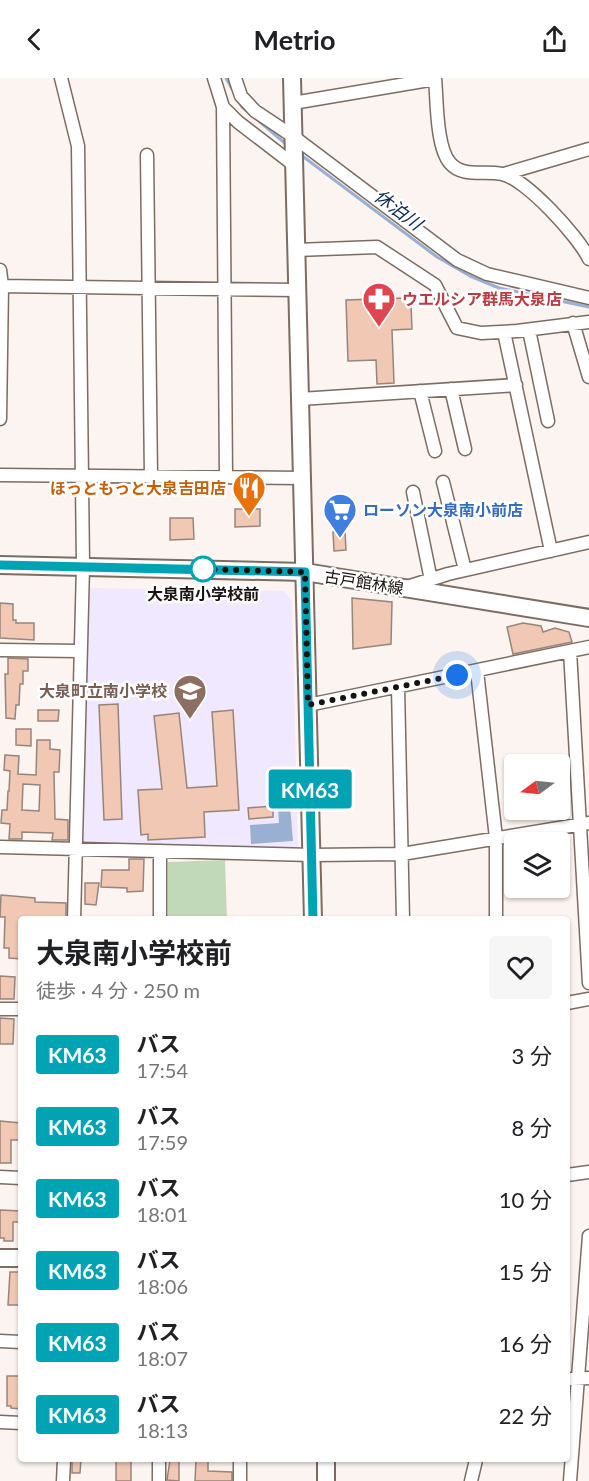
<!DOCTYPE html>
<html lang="ja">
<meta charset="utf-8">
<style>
:root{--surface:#fff;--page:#f6f6f6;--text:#202124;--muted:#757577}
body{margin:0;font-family:Lato,"Noto Sans JP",sans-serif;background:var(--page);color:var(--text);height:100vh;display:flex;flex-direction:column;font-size:22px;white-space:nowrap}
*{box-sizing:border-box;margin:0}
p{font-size:20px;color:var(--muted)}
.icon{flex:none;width:33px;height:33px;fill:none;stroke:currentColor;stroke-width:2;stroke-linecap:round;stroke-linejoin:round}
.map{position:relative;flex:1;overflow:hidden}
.sheet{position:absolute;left:18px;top:838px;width:552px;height:546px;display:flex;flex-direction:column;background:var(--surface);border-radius:6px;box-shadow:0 2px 4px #0004}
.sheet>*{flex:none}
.badge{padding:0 12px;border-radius:4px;font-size:21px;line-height:39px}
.needle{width:39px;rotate:255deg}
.tools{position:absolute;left:504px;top:676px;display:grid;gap:12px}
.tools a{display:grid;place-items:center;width:66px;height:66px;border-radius:6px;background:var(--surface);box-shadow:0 2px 4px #0004;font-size:30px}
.you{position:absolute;width:30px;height:30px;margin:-15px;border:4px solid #fff;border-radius:50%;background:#1a73e8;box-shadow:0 0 0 9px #1a73e833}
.map>.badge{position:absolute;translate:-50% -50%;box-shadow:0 0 0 3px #fff}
.round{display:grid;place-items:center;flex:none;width:63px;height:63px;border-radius:6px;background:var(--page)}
.overview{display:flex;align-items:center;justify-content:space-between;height:102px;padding:0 18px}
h1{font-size:28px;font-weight:700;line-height:45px}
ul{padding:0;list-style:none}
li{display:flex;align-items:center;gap:18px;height:72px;padding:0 18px}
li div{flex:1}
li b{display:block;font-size:22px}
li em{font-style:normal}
li .badge{min-width:66px;font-weight:700;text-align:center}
header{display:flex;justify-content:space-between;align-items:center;height:78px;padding:0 18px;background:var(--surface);font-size:27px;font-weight:700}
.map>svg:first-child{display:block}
.education{fill:#f0e8fe}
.green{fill:#c1d9b9}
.water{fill:#9ab0d2}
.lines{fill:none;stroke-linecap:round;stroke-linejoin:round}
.stream{stroke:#9ab0d2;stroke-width:3}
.building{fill:#f0c8b3;stroke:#97857c;stroke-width:1.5;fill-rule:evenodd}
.street-casing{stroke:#7c6c62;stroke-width:15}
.secondary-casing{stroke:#7c6c62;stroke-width:20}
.street{stroke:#fff;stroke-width:12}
.secondary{stroke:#fff;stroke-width:16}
.line-casing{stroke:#fff;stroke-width:14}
.line{stroke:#00a3b4;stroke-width:9}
.walk{stroke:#19120f;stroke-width:6;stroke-dasharray:0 10.8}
.stop-dot{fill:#fff;stroke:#00a3b4;stroke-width:3}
.labels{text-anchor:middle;stroke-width:5;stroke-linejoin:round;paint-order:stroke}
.health-label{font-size:16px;font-weight:bold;fill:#be3a42;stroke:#fff;text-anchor:start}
.food-label{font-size:16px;font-weight:bold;fill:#c56008;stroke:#fff;text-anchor:end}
.shop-label{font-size:16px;font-weight:bold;fill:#366cbe;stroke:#fff;text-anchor:start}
.street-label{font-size:16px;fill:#19120f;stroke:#fff}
.stop-label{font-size:16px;font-weight:bold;fill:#19120f;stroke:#fff}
.education-label{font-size:16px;font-weight:bold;fill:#785e54;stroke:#fff;text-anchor:end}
.water-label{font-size:18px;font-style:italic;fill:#0a2851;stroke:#fff}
</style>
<header><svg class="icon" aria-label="back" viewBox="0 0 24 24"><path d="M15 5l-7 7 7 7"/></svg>Metrio<svg class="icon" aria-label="share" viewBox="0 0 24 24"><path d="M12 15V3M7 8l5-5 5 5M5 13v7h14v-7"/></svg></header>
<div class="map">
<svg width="589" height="1403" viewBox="0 0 589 1403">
<rect width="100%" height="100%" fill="#fcf4f0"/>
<!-- education -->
<path class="education" d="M88,510L284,513L292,523L298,770L86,766L81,761Z"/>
<!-- green -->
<path class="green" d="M225,782L227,841H168V784Z"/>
<!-- water -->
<path class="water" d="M290,728L293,763L251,766L250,747L279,745L278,729Z"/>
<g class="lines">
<!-- stream -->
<path class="stream" d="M226,0L242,29L286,66
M301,77L437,179L470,198L499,210L589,229"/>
</g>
<!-- building -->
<path class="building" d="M404,220L405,227H411L412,251L392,252L394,305L377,306L376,282L348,283L346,222Z
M235,431H260V448L235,449Z
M170,440H193L194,461L170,462Z
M345,453L346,472L334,473L333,454Z
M352,520L392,524L391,566L353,571Z
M0,525L13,526V542H16V545H34V562L0,560Z
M523,545L541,548L543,554L555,550L569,554L572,564L513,576L507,549Z
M8,580L28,581V593H23V606H20L19,627H16L15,641L6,640L5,596H8Z
M118,626L122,741L104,742L99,627Z
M38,632H59L58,643H38Z
M233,632L239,732L204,734L205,759L148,762V756L141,757L138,712L162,711L154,638L179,635L187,710L217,708L212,634Z
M16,651H31V668L16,667Z
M37,662H50V671L60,672L59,694H54L55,741L68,742V762H52L53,755L22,754V761H9L10,746L1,745L2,732H7L8,713H9L10,693L4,692L5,677L19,678L18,696L36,697ZM23,706L40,707L39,733L22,732Z
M273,728V739L249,741L248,730Z
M129,781H144L143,813L127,814V810L101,809L102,792H129Z
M85,805H99L96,827L85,826Z
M1,817L35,820V824L66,825V839H46L45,842H20L19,866H21V881L9,880V870H4L5,839H0Z
M0,898L15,899L14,921H0Z
M0,940L14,941L13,966H0Z
M0,1043L21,1045V1062H11V1085H0Z
M0,1132L21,1133V1144H13V1163H4V1160H0Z
M10,1194H21V1227H8Z
M7,1298H21V1331L11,1330V1328H7Z
M72,1382H81L80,1395H72Z
M170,1382H179V1403L167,1402Z
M196,1382H208V1393L232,1394V1403H195Z
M116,1383H131V1403H116Z"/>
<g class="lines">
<!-- street casing -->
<g class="street-casing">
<path id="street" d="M61,0L78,68L83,488L74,842
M214,0L223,29L238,44L294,87
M235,0L241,18L255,33L294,59L457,182L487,196L589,220
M435,0C437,21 436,69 450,85C463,100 484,92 502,96C525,100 579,159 589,181
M293,25L435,1
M223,29L226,399
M147,77L151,399
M504,96L589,71
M296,172L377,169L435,207L457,250L481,255L517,253L589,244
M0,192L2,208L0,341
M0,208L298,212
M573,245L589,299
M529,252L548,343
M504,254L551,473
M451,311L465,371
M420,313L435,373
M300,321L516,307
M0,397L303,400
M443,404L465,492
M413,414L431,502
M407,509L448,496L589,464
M0,572L80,573
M570,573L589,905
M477,593L496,760V842
M398,609L403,842
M308,627L589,569
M0,769L312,777L402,776L589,745
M160,842V773
M567,925L589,921
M0,931H21
M567,1097L589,1094
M0,1099L21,1100
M0,1263L21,1264
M567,1301L589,1300
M0,1344L21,1345
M159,1382V1403
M240,1382V1403
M63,1403L64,1382
M471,1403L476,1382
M570,1403L589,1158"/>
</g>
<!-- secondary casing -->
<g class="secondary-casing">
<path id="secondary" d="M292,0L313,842
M0,487L305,494L589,540
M0,1180H21
M326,1382V1403"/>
</g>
<!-- street -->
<use href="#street" class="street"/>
<!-- secondary -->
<use href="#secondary" class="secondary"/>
</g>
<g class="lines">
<!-- line casing -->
<g class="line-casing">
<path id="line" d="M0,487L305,494L313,842"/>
</g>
<!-- line -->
<use href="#line" class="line"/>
<!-- walk -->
<path class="walk" d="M203,491H198L305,494L308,627L457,597"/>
</g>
<!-- icons -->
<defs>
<g id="pharmacy-pin" transform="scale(1.725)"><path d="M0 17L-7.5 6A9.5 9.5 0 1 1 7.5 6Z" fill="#e0444e" stroke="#fff"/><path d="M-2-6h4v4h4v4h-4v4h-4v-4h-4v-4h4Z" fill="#fff"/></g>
<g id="restaurant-pin" transform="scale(1.725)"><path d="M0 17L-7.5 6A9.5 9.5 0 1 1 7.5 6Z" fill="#e8710a" stroke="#fff"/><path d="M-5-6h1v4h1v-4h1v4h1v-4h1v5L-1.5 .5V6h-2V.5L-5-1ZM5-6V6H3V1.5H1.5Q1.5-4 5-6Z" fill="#fff"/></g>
<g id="supermarket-pin" transform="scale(1.725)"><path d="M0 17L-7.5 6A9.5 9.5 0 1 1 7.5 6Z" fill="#3f7fe0" stroke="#fff"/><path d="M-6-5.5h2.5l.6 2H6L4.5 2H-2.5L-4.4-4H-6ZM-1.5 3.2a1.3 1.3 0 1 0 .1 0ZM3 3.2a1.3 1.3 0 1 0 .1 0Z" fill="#fff"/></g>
<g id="school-pin" transform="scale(1.725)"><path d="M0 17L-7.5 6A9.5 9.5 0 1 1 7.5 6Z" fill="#8d6e63" stroke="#fff"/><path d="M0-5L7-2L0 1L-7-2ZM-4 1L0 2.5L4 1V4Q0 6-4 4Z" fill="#fff"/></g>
</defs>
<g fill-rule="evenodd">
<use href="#pharmacy-pin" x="379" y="221"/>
<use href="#restaurant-pin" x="249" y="410"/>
<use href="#supermarket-pin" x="340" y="432"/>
<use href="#school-pin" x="190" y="613"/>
</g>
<!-- markers -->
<circle class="stop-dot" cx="203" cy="491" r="12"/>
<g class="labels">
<!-- health labels -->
<g class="health-label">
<text x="402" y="227">ウエルシア群馬大泉店</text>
</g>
<!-- food labels -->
<g class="food-label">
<text x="226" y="416">ほっともっと大泉吉田店</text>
</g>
<!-- shop labels -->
<g class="shop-label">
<text x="363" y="438">ローソン大泉南小前店</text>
</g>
<!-- street labels -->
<g class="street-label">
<text transform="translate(364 504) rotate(9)" y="6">古戸館林線</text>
</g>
<!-- stop labels -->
<g class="stop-label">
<text x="203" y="522">大泉南小学校前</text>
</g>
<!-- education labels -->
<g class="education-label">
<text x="167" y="619">大泉町立南小学校</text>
</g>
<!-- water labels -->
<g class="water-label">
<text transform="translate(398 132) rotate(37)" y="6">休泊川</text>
</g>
</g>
</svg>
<div class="tools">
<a><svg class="needle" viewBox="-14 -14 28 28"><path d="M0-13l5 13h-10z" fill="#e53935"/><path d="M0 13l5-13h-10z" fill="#757577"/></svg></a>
<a><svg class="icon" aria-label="layers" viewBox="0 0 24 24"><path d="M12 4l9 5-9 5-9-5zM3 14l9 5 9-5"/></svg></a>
</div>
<div class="you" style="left:457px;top:597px"></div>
<b class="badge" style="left:310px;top:711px;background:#00a3b4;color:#fff">KM63</b>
<section class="sheet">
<div class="overview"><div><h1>大泉南小学校前</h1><p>徒歩 · 4 分 · 250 m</p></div><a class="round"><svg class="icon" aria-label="heart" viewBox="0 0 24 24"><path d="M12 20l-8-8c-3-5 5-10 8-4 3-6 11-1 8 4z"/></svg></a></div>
<ul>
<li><span class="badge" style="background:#00a3b4;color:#fff">KM63</span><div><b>バス</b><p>17:54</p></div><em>3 分</em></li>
<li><span class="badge" style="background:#00a3b4;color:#fff">KM63</span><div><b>バス</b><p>17:59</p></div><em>8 分</em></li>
<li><span class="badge" style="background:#00a3b4;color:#fff">KM63</span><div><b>バス</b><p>18:01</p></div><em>10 分</em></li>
<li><span class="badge" style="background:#00a3b4;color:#fff">KM63</span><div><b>バス</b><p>18:06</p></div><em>15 分</em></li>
<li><span class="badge" style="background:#00a3b4;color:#fff">KM63</span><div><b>バス</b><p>18:07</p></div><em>16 分</em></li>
<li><span class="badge" style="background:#00a3b4;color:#fff">KM63</span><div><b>バス</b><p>18:13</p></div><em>22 分</em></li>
</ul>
</section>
</div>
